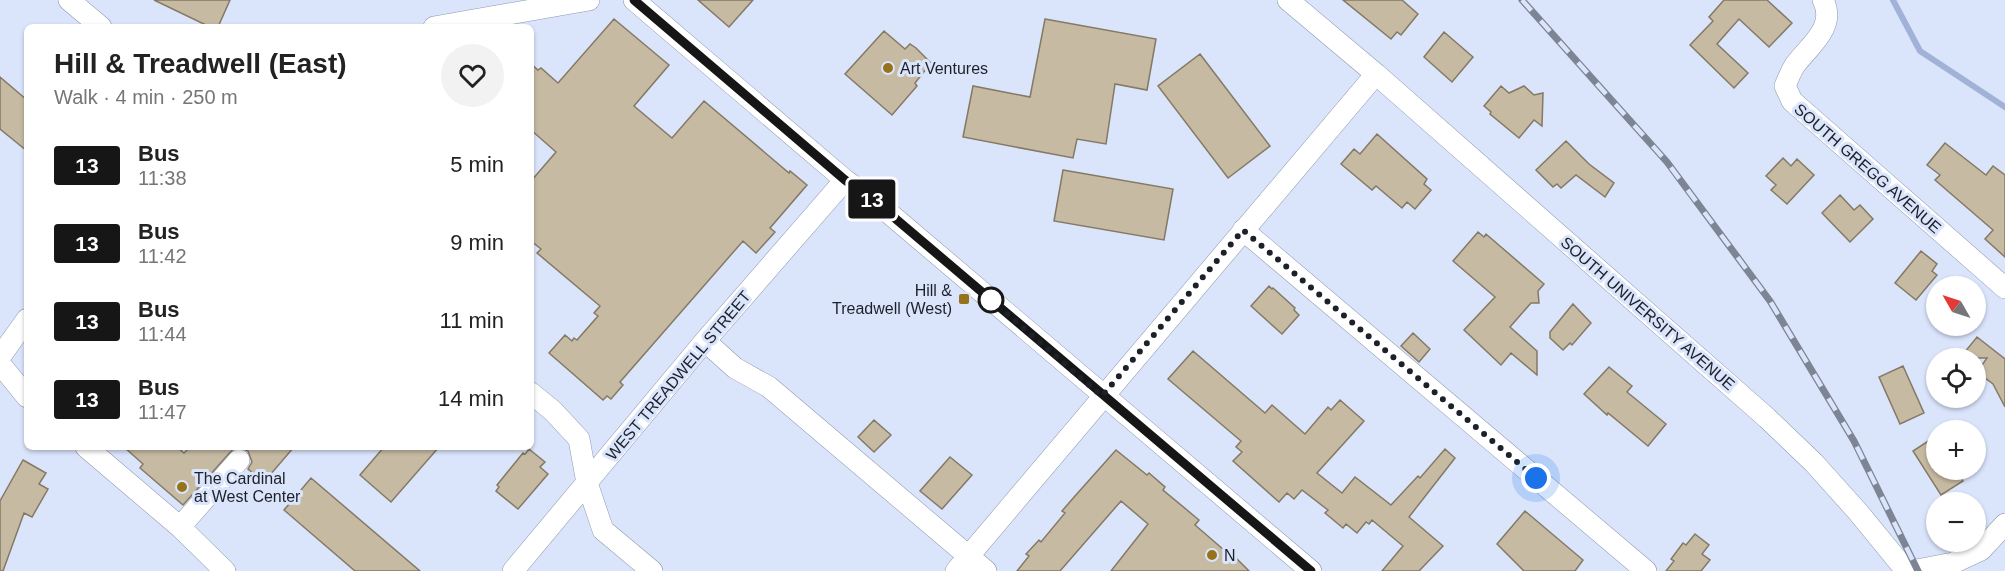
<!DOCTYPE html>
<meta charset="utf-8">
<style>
:root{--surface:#fff;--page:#f2f2f2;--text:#222;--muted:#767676}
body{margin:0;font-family:Arial,sans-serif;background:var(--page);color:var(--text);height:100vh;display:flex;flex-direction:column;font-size:22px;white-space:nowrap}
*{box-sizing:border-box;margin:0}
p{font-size:20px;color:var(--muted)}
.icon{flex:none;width:33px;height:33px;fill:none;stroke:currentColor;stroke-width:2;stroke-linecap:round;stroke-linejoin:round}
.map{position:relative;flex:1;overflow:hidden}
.panel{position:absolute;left:24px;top:24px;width:510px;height:426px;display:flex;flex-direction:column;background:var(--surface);border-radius:9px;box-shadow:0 2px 4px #0004}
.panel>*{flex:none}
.badge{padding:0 12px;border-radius:4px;font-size:21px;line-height:39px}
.needle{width:39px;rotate:309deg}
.buttons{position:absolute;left:1926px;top:276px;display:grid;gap:12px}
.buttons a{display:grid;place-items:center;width:60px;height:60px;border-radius:50%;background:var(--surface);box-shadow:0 2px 4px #0004;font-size:30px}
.you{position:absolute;width:30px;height:30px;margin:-15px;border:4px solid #fff;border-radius:50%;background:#1a73e8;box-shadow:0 0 0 9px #1a73e833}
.map>.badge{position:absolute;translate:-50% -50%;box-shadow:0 0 0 3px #fff}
.round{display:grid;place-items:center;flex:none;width:63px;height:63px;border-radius:32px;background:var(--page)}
.headline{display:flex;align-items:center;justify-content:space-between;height:102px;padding:0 30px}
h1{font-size:28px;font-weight:700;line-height:45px}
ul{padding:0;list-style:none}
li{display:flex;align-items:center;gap:18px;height:78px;padding:0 30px}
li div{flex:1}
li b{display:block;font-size:22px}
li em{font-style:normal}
li .badge{min-width:66px;font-weight:700;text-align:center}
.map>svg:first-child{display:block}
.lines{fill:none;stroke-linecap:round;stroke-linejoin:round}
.stream{stroke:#a1b1d7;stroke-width:6}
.building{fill:#c6baa3;stroke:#847964;stroke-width:1.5}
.minor-casing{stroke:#8e98ae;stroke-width:22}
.minor{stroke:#fff;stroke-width:21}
.rail-casing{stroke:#7d8595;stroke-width:7}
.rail{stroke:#dae5fc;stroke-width:4.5;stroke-dasharray:14;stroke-linecap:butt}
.line-casing{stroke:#fff;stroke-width:14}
.line{stroke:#161616;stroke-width:9}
.walk{stroke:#1c2028;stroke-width:6;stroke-dasharray:0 10.8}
.poi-dot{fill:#96721b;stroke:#dae5fc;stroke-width:2}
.stop-dot{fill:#fff;stroke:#161616;stroke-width:3}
.labels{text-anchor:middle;stroke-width:6;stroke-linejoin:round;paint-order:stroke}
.poi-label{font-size:16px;fill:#1c2028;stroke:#dae5fc;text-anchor:start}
.street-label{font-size:16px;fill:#1c2028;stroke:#dae5fc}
</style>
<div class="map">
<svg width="2005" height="571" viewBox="0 0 2005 571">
<rect width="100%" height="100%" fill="#dae5fc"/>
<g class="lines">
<!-- stream -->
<path class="stream" d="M1893,0L1920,51L2005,107"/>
</g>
<!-- building -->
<path class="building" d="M154,0H230L218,27H210Z
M698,0H753L729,27Z
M1343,0H1402L1418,14L1401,35L1397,32L1391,39Z
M1724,0H1767L1792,23L1769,47L1739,19L1717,44L1748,73L1734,88L1690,45L1713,21L1709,17Z
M614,19L669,65L634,106L672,138L704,101L789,173L790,171L807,185L770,228L775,232L756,253L743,241L620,382L623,385L611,399L607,396L603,400L549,353L565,335L572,341L574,338L577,340L598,316L594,313L600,306L537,253L541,249L531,241V181L556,152L531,130V64L538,70L541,68L558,83Z
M1045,19L1156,39L1147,90L1115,84L1106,144L1077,139L1073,158L963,137L973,86L1030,97Z
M884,31L905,49L910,44L916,48L931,63L915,83L917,86L892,115L845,74Z
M1444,32L1473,57L1452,82L1424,57Z
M1200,54L1270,146L1228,178L1158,86Z
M0,77L27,100V151L0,129Z
M1501,86L1509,93L1524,86L1534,95L1543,93L1542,126L1534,120L1519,138L1490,114L1491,112L1484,106Z
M1377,134L1427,179L1424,184L1431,190L1415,209L1407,202L1402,208L1376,186L1372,190L1341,164L1354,149L1360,154Z
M1566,141L1589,164L1614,183L1605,197L1576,175L1561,188L1557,184L1553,187L1536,170Z
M1945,143L1986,175L1993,166L2005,175V257L1985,239L1993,230L1935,180L1940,175L1927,165Z
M1783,158L1791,166L1797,159L1814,175L1787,204L1771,190L1776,185L1766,176Z
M1063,170L1173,189L1164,240L1054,221Z
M1840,195L1854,210L1860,205L1873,219L1850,242L1822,213Z
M1478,232L1484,237L1486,234L1544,284L1538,291L1539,303H1531L1510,327L1537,351V375L1511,353L1501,365L1464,330L1495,297L1453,261Z
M1921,251L1937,264L1932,271L1937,275L1916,300L1895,283Z
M1269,286L1272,289L1273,288L1295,308L1294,310L1299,315L1282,334L1251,306Z
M1573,304L1591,323L1572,345L1570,343L1563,350L1550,338V332Z
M1413,333L1430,349L1419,362L1401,346Z
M1977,337L2005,359V407L1993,384L1977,372L1987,358H1960Z
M1193,351L1265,413L1272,405L1305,434L1328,407L1331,410L1340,400L1364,421L1317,473L1342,493L1355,477L1391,505L1418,476L1420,478L1445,449L1455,458L1409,517L1443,546L1419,571H1382L1403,546L1372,520L1369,524L1366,522L1357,533L1346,524L1343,528L1325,513L1328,510L1302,490L1294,499L1287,493L1279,502L1233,461L1242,452L1236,447L1241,441L1168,379Z
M1903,366L1924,413L1900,424L1879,377Z
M1609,367L1632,386L1627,392L1666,424L1648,446L1608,413L1607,415L1584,394Z
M874,420L891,435L874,452L858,437Z
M1936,436V470H1956L1963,481L1941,495L1913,451Z
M124,447H177L184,453L190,447H294L264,482L248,469L252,462L248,451L242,448H234L183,505L140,468L143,464Z
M384,447H439L391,502L360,475Z
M529,449L545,462L540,467L548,474L518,509L496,491L499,487L497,485L523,453L525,454Z
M1116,450L1147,475L1149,473L1165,487L1163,490L1199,520L1195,525L1224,550L1226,548L1249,571H1111L1148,524L1121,501L1060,571H1017L1029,556L1026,554L1039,540L1041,542L1065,513L1062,511L1075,496Z
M950,457L972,475L942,509L920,491Z
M23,460L46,473L39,484L48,489L32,517L24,513L3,571H0V501Z
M311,478L420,571H355L284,510Z
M1525,511L1583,560L1575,571H1524L1497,544Z
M1695,534L1709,545L1702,554L1710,560L1701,571H1666L1674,561L1671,559L1683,543L1686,545Z"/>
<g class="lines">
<!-- minor casing -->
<g class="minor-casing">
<path id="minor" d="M69,0L101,27
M634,0L845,180L877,203L1311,571
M1288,0L1376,74L1767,418L1814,463L1858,512L1903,567L1917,570L1953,563L1981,550L2005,524
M1823,0C1837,27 1809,46 1795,65C1791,71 1788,79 1785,86L1792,101L2005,288
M434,27L589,0
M1243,230L1646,571
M705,341L735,368L769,387L986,571
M0,357L27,319
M0,364L27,397
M531,393L553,411L579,439L587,483L603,530L652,571
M86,447L180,527L225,571
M180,527L239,460
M513,571L705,341L845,180
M956,571L1376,74"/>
</g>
<!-- minor -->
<use href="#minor" class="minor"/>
<!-- rail casing -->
<g class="rail-casing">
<path id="rail" d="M1522,0L1667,162L1770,301L1854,441L1918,571"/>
</g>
<!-- rail -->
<use href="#rail" class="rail"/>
</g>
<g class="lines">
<!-- line casing -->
<g class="line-casing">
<path id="line" d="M634,0L845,180L877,203L1311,571"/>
</g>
<!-- line -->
<use href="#line" class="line"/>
<!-- walk -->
<path class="walk" d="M991,300L1102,396L1243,230L1536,478"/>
</g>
<!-- markers -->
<g class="poi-dot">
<circle cx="888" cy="68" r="6"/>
<rect x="958" y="293" width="12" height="12" rx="3"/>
<circle cx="182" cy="487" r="6"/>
<circle cx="1212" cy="555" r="6"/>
</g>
<circle class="stop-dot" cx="991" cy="300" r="12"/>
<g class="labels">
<!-- poi labels -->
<g class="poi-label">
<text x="900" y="74">Art Ventures</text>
<text x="952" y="296" text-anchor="end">Hill &amp;<tspan x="952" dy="18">Treadwell (West)</tspan></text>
<text x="194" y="484">The Cardinal<tspan x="194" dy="18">at West Center</tspan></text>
<text x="1224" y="561">N</text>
</g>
<!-- street labels -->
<g class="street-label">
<text transform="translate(1868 168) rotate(41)" y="6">SOUTH GREGG AVENUE</text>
<text transform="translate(1648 313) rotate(41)" y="6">SOUTH UNIVERSITY AVENUE</text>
<text transform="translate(678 375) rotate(-50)" y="6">WEST TREADWELL STREET</text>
</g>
</g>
</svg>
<div class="buttons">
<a><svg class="needle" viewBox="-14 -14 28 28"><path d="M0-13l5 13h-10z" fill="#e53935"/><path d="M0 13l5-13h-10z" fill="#767676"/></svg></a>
<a><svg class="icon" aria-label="locate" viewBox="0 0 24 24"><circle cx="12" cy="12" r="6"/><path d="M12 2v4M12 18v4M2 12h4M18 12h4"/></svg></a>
<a>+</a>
<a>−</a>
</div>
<div class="you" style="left:1536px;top:478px"></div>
<b class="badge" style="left:872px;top:199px;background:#161616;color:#fff">13</b>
<section class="panel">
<div class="headline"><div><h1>Hill &amp; Treadwell (East)</h1><p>Walk · 4 min · 250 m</p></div><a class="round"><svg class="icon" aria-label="heart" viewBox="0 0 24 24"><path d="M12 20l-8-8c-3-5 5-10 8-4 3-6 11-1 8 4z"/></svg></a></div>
<ul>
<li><span class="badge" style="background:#161616;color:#fff">13</span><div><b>Bus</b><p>11:38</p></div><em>5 min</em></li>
<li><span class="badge" style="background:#161616;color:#fff">13</span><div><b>Bus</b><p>11:42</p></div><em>9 min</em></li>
<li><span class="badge" style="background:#161616;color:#fff">13</span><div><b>Bus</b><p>11:44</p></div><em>11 min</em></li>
<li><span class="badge" style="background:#161616;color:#fff">13</span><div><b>Bus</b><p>11:47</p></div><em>14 min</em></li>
</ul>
</section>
</div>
